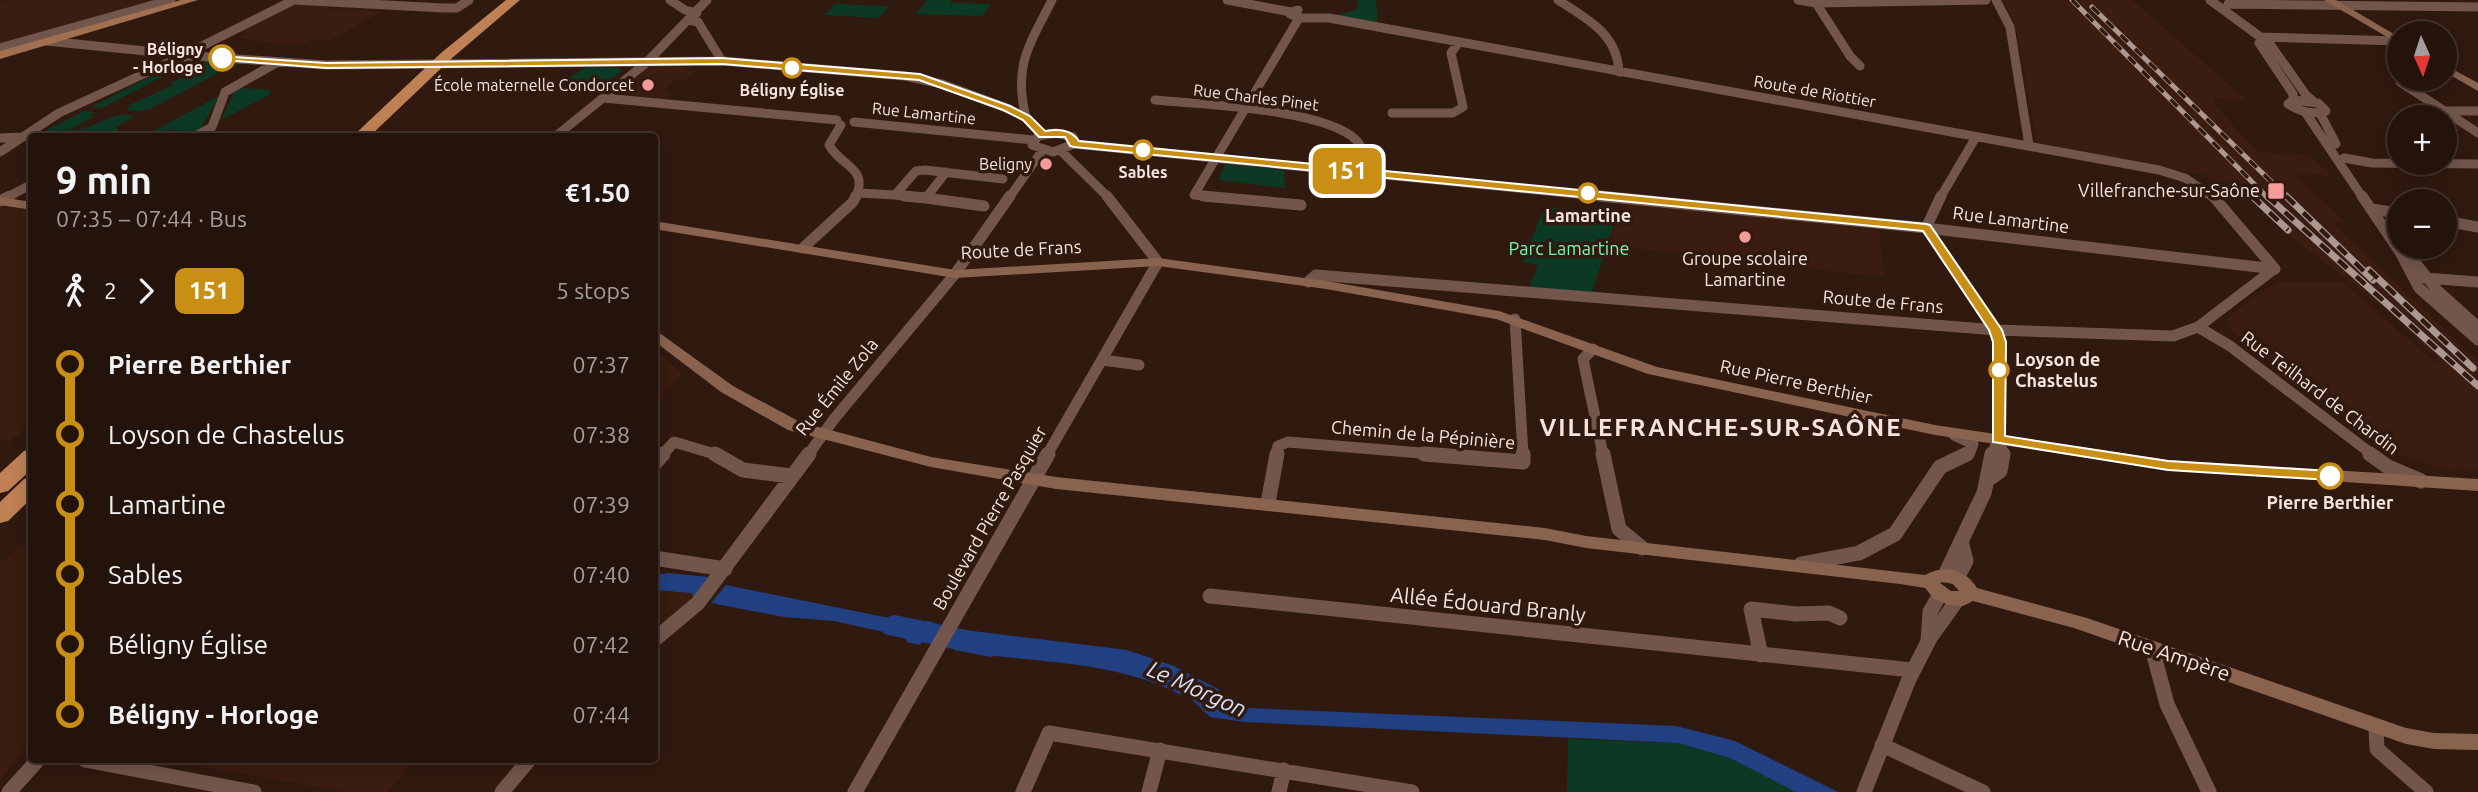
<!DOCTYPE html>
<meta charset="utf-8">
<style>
:root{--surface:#24130b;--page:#302019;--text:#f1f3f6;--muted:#a39e9d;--line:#41322c}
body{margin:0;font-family:Ubuntu,sans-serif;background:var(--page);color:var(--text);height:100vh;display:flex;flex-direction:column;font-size:26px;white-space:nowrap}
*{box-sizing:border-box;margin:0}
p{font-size:23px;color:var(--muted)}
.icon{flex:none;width:38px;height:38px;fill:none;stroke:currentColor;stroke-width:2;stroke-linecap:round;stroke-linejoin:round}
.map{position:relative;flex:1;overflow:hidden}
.side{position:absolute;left:28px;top:133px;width:630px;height:630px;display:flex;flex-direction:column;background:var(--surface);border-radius:7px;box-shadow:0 4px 18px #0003,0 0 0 2px var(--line)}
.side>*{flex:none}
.badge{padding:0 14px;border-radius:10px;font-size:24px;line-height:46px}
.needle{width:46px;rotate:177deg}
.controls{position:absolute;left:2387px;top:21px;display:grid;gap:14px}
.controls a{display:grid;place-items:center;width:70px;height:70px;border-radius:50%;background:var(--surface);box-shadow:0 4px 18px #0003,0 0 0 2px var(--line);font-size:35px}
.map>.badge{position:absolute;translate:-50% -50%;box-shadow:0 0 0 4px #fff}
.legs{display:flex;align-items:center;gap:10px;height:77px;padding:0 28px;font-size:23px}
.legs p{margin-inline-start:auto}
.summary{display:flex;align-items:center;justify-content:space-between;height:119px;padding:0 28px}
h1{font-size:38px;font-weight:700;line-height:52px}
ul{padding:0 28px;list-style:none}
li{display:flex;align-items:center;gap:24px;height:70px;font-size:26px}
li i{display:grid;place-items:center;width:10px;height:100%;margin:0 9px;background:currentColor}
li i::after{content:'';width:18px;height:18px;margin:-9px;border:5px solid;border-radius:50%;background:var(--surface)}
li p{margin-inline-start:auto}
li:first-child i{background:linear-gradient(#0000 50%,currentColor 0)}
li:last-child i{background:linear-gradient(currentColor 50%,#0000 0)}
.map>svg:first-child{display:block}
.built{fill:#3a1c10}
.green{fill:#0c3924}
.water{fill:#214081}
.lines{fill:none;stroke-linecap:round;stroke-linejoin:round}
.river{fill:#214081;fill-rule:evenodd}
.street-far2{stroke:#72564b;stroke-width:9}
.street-far1{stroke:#72564b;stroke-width:11}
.street{stroke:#72564b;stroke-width:15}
.secondary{fill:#89634e;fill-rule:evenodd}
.primary{fill:#a07050;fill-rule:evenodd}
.highway{fill:#bf8154;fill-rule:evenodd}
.rail-far1-casing{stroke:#ab9891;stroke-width:5}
.rail-casing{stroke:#ab9891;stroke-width:7}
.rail-far1{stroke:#30190f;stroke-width:3.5;stroke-dasharray:10;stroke-linecap:butt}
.rail{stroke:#30190f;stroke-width:4.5;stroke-dasharray:12;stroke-linecap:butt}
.line-1{fill:#c98f15;stroke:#fff;stroke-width:2}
.stop-1-dot{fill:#fff;stroke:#c98f15;stroke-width:3.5}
.poi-dot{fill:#f59b99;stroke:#30190f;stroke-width:2.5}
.labels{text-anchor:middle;stroke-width:7;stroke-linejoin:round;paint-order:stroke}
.far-stop-label{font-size:16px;font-weight:bold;fill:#f5e4de;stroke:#30190f}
.far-poi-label{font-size:16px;fill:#f5e4de;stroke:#30190f;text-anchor:end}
.far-street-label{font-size:16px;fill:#f5e4de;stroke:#30190f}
.poi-label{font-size:18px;fill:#f5e4de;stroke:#30190f;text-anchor:end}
.stop-label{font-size:18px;font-weight:bold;fill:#f5e4de;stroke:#30190f}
.street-label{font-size:18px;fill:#f5e4de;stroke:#30190f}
.park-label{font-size:18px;fill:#79f7b6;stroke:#30190f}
.near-street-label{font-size:21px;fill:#f5e4de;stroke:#30190f}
.near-water-label{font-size:23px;font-style:italic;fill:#d5e0f3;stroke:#30190f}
.district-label{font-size:24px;font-weight:bold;letter-spacing:2px;fill:#f5e4de;stroke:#30190f}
</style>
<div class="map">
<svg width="2478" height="792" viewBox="0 0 2478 792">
<rect width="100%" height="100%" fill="#30190f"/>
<!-- built -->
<path class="built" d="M7,0H164L0,47V2Z
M2002,0H2132L2247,100L2214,99L2215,105L2258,152L2309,155L2333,176L2295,174L2345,222H2332L2478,361V471L2438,468L2394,452L2356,422L2321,401L2243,343L2230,330L2226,319L2250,299L2279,281H2342L2435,362H2440L2384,307L2289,236L2236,184L2213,183L2205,175L2037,145L2016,27Z
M301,4L325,5L330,9L383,11L329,41L314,39L304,44H280L238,38L248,33L239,32L286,7Z
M656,66L691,67L681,77L690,70H698L683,82L676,80L662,92L670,94L664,99L621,94L619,92L646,69Z
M1622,203L1879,230L1885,277L1608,245Z
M0,207L32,209L31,422L9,443L3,439L0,442Z
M655,350L683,374L655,401H654Z
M31,537V741L0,780V563Z
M655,590L691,593L694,597L655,629Z
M159,760H416L388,792H349Z"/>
<!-- green -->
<path class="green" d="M927,0H952L950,3L991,4L982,16L916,14Z
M1357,0H1376L1378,24L1336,16L1358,9Z
M835,4L889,6L879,18L824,15Z
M198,61L238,65L227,68L152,108L140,111L126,110L131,107L127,106L174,85L171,83L192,72L175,70L102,108L91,107L171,66Z
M586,67L619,68L622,71L602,86L561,83Z
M243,88L270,90L271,94L221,120L235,91Z
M219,96L199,132L169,130L156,136H144Z
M84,111L95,112L89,115L94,116L69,130C93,132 110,109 134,116L116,127L119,130L116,131L117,136L41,133Z
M1226,164L1284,170L1285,188L1218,180Z
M1545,206L1616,218L1592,292L1529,288L1538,265L1522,262Z
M1568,739L1678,743L1730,758L1796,792H1567Z"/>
<!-- water -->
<path class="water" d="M669,573L708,577L694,597L691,593L655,590L654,575Z
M726,585L924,625L926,621L933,622L920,645L907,642L906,637L834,621L784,617L711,603Z
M965,630L1127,650L1174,666L1220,690L1218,693L1247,708L1676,726L1735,741L1838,792H1796L1730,758L1678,743L1244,722L1210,717L1185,693L1181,695C1111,658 1030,664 954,650Z"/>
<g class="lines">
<!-- river -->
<path class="river" d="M895,615L990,635L1001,638L1005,646L1001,654L990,657L884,634L880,626L884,618Z"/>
<!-- street-far2 -->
<path class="street-far2" d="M293,0L443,8H457L469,0
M670,0L685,10L697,13
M1227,0L1291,12L1298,10
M1558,0C1587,19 1617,33 1619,72
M1798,0L1816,3L1986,0
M1996,0L2010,27L2029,145
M2210,0L2270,44L2306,95L2314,102
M1816,3L1850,56L1860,66
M2228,4L2478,7
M1291,12L1290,14L1299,18H1329L2159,170L2185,178L2214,198
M689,20L698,22L722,61
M2260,37L2399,41
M46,41L176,54
M2263,42L2259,43L2293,94V100
M0,48L171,0
M184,52L192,51L294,0
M2400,82L2478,133
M604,98L837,120
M1155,100C1199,104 1328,109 1357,141C1365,149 1363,162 1362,172
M2293,100L2318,103L2326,111C2312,115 2300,112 2288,104Z
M2444,111H2478
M2305,112L2363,198
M1392,113H1453L1463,107L1451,53L1459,42
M2320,113L2336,144
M1026,118C1013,65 1029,46 1052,0
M854,122L1033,140
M841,125L829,145C841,167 870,168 855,198
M1056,133L1073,137L1074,144L1053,152L1032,145L1038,136Z
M196,136L212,127L225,92L276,63
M556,136L646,63L707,0
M0,138L22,137
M1074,144L1618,198
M1061,151L1109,198
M0,152L59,113L176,59L194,56L326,65L722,61L905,76L942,84L1007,108L1026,118L1042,135
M2344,158L2372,163L2478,164
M859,193L895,195L916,171L925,170L1003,179
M895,195L922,198
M6,198L32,184
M926,198L946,172
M1009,198L1042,151
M1222,198L1194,195L1299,18
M1940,198L1976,137"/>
<!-- street-far1 -->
<path class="street-far1" d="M904,196L926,198
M928,196L926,198L984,206
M1203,196L1301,205
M1600,196L1926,228L2275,269
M2213,196L2275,269
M2362,196L2400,252L2419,288L2478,340
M0,201L10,196
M2371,209L2399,213
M2445,221L2478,227
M1926,228L1996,330L2000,342L1998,439L2004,455
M1926,228L1941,196
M803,248L853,202L856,196
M2406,251L2437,290L2478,327
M2425,278L2478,282
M1308,282L1316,275L1996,330L2173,336L2198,327L2274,269
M1515,319L1523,455
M2198,327L2230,346L2373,455
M1593,349L1583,359L1603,455
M1103,360L1139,365
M1954,435L1973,444L1970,452L1963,455
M662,455L674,442L718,455
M808,455L834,419L955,274L1010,196
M1047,455L1158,262L1107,196
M1276,455L1278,446L1288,442L1445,455
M1992,455L1998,439"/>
<!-- street -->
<path class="street" d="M715,454L743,470L791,476
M1424,454L1523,462V454
M1603,454L1619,529L1642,548
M2370,454L2388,467L2421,481
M654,464L663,454
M1990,478L2000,471L2003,454
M1268,503L1277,454
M654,558L725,569
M1801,564L1859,553L1895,534L1940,467L1967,454
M1945,575L1984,493L1992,454
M1957,578L1966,561L1962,545
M1210,596L1912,670
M654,640L698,603L809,454
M1928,641L1930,612L1940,594
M2152,648L2167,704L2209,792
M1761,655L1751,609L1796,614L1829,613L1840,618
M2376,727L2377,749L2426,792
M1882,745L1983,792
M85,760L254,792
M9,792L38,760
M502,792L529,760
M855,792L1048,454
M1023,792L1049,733L1412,792
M1149,792L1160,750
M1279,792L1284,770
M1864,792L1909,679L1930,638L1958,599"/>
<!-- secondary -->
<path class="secondary" d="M2324,0H2336L2399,37V44Z
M2445,65L2478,83V91L2445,72Z
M0,197L32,202V210L0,205Z
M654,221L955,270L1158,258L1326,281L1499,311L1657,367L1935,425L2168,460L2478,479V491L2168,470L1935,435L1648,374L1496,319L1326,289L1158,266L955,278L654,229Z
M654,329L733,386L800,422L931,457L1056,477L1545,528L1586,536L1925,575C1944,564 1966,569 1977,588L2087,618L2406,728L2434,733L2478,734V750L2434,749L2406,744L2074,628L1973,601L1963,606L1949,605L1934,599L1925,588L1900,584L1586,548L1545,540L1056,489L931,467L788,430L721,392L654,341ZM1943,582L1953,584L1959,591H1951L1940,583Z"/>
<!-- primary -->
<path class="primary" d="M181,0H198L0,59V51Z"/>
<!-- highway -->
<path class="highway" d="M506,0H520L451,59L370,136H353L441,53Z
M32,449V469L8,491L0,493V473L24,451Z
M32,477V498L8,521L0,523V502L24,479Z"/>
<!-- rail-far1 casing -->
<g class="rail-far1-casing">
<path id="rail-far1" d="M2072,0L2268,198
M2092,7L2288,198
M2245,189L2254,198"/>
</g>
<!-- rail casing -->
<g class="rail-casing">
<path id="rail" d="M2252,196L2288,230
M2267,196L2478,386
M2286,196L2373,280
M2369,270L2473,368"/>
</g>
<!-- rail-far1 -->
<use href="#rail-far1" class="rail-far1"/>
<!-- rail -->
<use href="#rail" class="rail"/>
</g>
<!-- line-1 -->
<path class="line-1" d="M219,56L326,63L722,58L920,74L1010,106L1030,116L1045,131C1058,129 1071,129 1079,141L1926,224L1930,225L2002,330L2006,342L2005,436L2168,461L2330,471L2337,476L2330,480L2168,470L1993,442V342L1989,330L1923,231L1074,147L1070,146L1065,137H1039L1023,120L1003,110L919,80L722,64L326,68L222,60L217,58Z"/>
<!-- markers -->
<g class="stop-1-dot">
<circle cx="222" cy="58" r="12"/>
<circle cx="792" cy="68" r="9"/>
<circle cx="1143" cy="150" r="9"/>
<circle cx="1588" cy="193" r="9"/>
<circle cx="1999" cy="370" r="9"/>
<circle cx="2330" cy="476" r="12"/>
</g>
<g class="poi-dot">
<circle cx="648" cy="85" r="7"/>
<circle cx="1046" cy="164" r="7"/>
<rect x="2267" y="182" width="18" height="18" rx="3.5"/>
<circle cx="1745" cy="237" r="7"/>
</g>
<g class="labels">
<!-- far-stop labels -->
<g class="far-stop-label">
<text x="203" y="55" text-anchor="end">Béligny<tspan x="203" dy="18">- Horloge</tspan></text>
<text x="792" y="96">Béligny Église</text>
<text x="1143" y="178">Sables</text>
</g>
<!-- far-poi labels -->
<g class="far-poi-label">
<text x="634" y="91">École maternelle Condorcet</text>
<text x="1032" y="170">Beligny</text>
</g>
<!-- far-street labels -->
<g class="far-street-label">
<text transform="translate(1815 91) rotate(10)" y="6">Route de Riottier</text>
<text transform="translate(1256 97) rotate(7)" y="6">Rue Charles Pinet</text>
<text transform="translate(924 113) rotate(6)" y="6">Rue Lamartine</text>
</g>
<!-- poi labels -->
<g class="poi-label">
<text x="2260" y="197">Villefranche-sur-Saône</text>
<text x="1745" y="265" text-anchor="middle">Groupe scolaire<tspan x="1745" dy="21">Lamartine</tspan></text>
</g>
<!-- stop labels -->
<g class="stop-label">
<text x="1588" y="222">Lamartine</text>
<text x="2015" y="366" text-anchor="start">Loyson de<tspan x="2015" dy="21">Chastelus</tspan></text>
<text x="2330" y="509">Pierre Berthier</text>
</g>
<!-- street labels -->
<g class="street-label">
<text transform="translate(2011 220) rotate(7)" y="6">Rue Lamartine</text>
<text transform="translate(1021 250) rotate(-3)" y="6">Route de Frans</text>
<text transform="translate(1883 302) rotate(5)" y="6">Route de Frans</text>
<text transform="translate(1796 382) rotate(12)" y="6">Rue Pierre Berthier</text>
<text transform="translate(837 387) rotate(-51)" y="6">Rue Émile Zola</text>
<text transform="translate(2320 393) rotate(37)" y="6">Rue Teilhard de Chardin</text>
<text transform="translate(1423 435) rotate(5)" y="6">Chemin de la Pépinière</text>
<text transform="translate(990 518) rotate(-60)" y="6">Boulevard Pierre Pasquier</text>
</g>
<!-- park labels -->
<g class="park-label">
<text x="1569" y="255">Parc Lamartine</text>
</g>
<!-- near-street labels -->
<g class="near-street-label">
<text transform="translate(1488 605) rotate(6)" y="7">Allée Édouard Branly</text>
<text transform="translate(2174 656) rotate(19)" y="7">Rue Ampère</text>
</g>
<!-- near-water labels -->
<g class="near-water-label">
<text transform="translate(1197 689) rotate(24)" y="8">Le Morgon</text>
</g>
<!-- district labels -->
<g class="district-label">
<text x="1721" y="436">VILLEFRANCHE-SUR-SAÔNE</text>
</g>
</g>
</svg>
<div class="controls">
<a><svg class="needle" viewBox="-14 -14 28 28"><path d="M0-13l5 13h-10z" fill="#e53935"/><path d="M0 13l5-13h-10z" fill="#a39e9d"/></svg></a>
<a>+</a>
<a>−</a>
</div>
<b class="badge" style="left:1347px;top:171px;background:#c98f15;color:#fff">151</b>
<section class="side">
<div class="summary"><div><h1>9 min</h1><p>07:35 – 07:44 · Bus</p></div><b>€1.50</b></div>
<div class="legs"><svg class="icon" aria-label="walk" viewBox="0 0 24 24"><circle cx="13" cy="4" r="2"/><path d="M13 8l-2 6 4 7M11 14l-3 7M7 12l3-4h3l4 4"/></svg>2<svg class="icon" aria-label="forward" viewBox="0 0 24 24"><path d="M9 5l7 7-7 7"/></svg><b class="badge" style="background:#c98f15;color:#fff">151</b><p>5 stops</p></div>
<ul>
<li><i style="color:#c98f15"></i><b>Pierre Berthier</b><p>07:37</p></li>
<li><i style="color:#c98f15"></i><span>Loyson de Chastelus</span><p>07:38</p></li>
<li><i style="color:#c98f15"></i><span>Lamartine</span><p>07:39</p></li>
<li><i style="color:#c98f15"></i><span>Sables</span><p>07:40</p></li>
<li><i style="color:#c98f15"></i><span>Béligny Église</span><p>07:42</p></li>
<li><i style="color:#c98f15"></i><b>Béligny - Horloge</b><p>07:44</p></li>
</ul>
</section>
</div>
